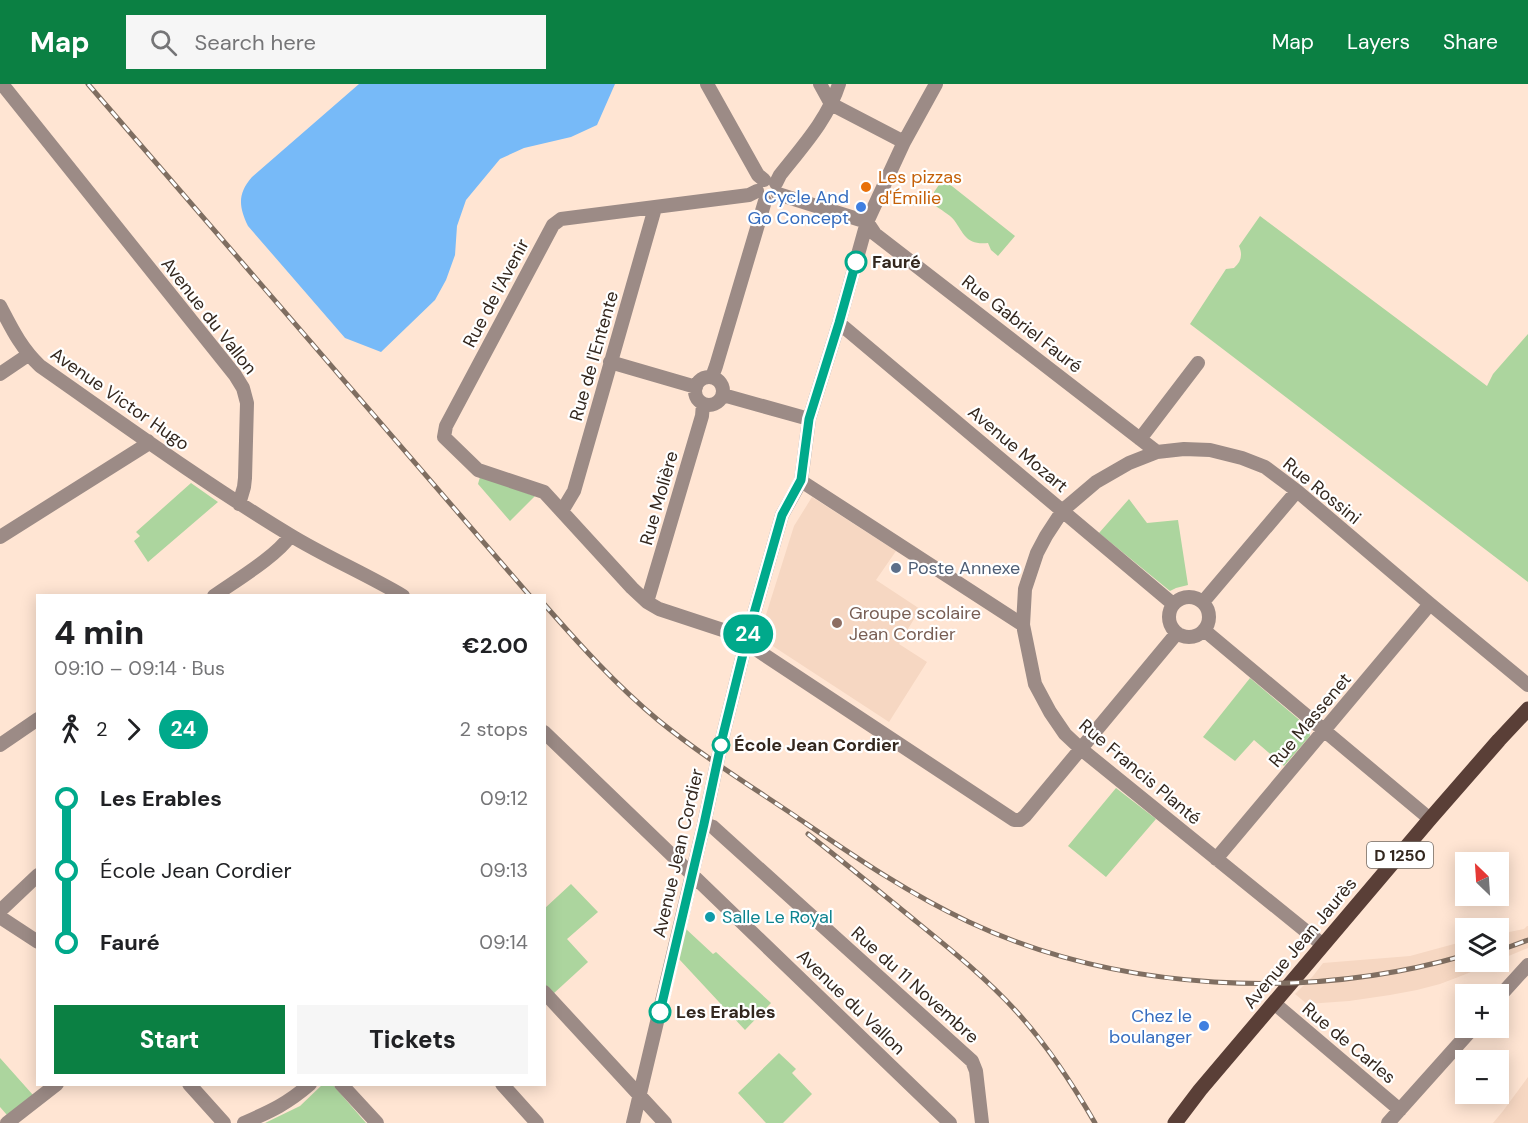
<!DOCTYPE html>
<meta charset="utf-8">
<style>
:root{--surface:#fff;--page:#f6f6f6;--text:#202124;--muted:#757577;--accent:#0b8043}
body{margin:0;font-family:"DM Sans",sans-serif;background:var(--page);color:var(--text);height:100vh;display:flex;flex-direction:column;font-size:22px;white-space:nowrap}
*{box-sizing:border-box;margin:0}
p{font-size:20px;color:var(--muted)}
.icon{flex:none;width:33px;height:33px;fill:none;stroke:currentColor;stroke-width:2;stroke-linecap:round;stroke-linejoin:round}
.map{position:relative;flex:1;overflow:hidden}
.side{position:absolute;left:36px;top:510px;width:510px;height:492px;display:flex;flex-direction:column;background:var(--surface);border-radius:0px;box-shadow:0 3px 15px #0003}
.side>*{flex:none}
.badge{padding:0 12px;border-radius:20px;font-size:21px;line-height:39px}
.needle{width:39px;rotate:335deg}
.controls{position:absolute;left:1455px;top:768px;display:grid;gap:12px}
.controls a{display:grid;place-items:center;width:54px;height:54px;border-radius:0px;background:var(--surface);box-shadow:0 3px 15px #0003;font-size:30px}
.map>.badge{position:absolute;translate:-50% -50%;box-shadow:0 0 0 3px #fff}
.legs{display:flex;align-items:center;gap:9px;height:66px;padding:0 18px;font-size:20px}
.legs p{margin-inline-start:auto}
.summary{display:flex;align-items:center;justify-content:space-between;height:102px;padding:0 18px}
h1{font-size:33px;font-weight:800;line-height:45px}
.action{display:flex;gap:12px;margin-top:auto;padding:12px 18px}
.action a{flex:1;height:69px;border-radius:0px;background:var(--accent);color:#fff;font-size:24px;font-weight:800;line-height:69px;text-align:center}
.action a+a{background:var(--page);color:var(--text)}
ul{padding:0 18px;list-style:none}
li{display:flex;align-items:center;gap:21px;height:72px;font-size:22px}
li i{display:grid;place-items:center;width:9px;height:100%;margin:0 8px;background:currentColor}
li i::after{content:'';width:15px;height:15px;margin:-8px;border:4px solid;border-radius:50%;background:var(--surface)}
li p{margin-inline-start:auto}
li:first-child i{background:linear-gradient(#0000 50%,currentColor 0)}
li:last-child i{background:linear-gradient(currentColor 50%,#0000 0)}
header{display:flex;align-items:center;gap:36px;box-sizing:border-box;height:84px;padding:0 30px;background:var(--accent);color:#fff}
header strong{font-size:28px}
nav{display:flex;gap:33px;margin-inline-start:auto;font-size:21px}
.search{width:420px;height:54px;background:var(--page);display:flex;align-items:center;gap:15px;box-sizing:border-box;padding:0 21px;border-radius:0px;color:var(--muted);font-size:22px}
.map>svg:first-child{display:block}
.built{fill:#f6d7c2}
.green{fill:#acd59e}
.water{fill:#77baf8}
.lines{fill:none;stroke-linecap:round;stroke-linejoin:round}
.minor{stroke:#9c8b86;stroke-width:14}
.major{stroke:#5a3f37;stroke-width:15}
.rail-casing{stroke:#7f6e61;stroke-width:5}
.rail{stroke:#fff;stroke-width:3;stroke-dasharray:9;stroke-linecap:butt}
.line-1-casing{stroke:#fff;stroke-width:14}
.line-1{stroke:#00a98b;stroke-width:9}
.food-dot{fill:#e8710a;stroke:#fff;stroke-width:2}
.shop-dot{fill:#3f7fe0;stroke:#fff;stroke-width:2}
.stop-1-dot{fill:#fff;stroke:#00a98b;stroke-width:3}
.service-dot{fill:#5c6f8a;stroke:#fff;stroke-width:2}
.education-dot{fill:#8d6e63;stroke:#fff;stroke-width:2}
.culture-dot{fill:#0f9aa8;stroke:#fff;stroke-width:2}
.labels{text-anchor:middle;stroke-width:4.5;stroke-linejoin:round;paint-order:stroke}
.shield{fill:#fff;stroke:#706862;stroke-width:1.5}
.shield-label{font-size:16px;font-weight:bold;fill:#33271e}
.food-label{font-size:18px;fill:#c56008;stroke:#fff;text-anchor:start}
.shop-label{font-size:18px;fill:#366cbe;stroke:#fff;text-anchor:end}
.stop-label{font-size:18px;font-weight:bold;fill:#33271e;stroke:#fff;text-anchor:start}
.street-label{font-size:18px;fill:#33271e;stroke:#fff}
.service-label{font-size:18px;fill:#4e5e75;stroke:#fff;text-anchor:start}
.education-label{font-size:18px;fill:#785e54;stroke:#fff;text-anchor:start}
.culture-label{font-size:18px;fill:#0d838f;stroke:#fff;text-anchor:start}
</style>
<header>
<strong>Map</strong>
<div class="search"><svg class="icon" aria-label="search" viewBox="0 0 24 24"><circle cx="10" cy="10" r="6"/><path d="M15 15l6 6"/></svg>Search here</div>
<nav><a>Map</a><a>Layers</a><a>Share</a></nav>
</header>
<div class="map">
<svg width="1528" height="1039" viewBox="0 0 1528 1039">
<rect width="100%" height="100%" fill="#ffe5d3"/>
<!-- built -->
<path class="built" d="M812,413L896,467L876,496L920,525L899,560L927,578L889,638L759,553L794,442Z
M1527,842H1528V864L1499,876V850L1524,845Z
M1465,857L1466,878H1495L1461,892L1440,900L1417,906L1390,911L1349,917L1307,920L1295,910L1313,892L1323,879L1410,872Z
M1528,993V1039H1493L1503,1027Z"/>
<!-- green -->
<path class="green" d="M943,95L1015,152L998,172L991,166L988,159C966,161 965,151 954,136C949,130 941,126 934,121V108Z
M1260,132L1487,302L1493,290L1528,250V498L1190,240L1226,185L1234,184C1241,178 1243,171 1239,162Z
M480,393L535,412L510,437L478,400Z
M191,399L218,418L148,478L134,457L140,452L136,448Z
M1129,415L1147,439L1178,436L1188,501L1176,504L1170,507L1099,449Z
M1250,594L1309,644L1310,652L1284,682L1254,656L1235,677L1203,653Z
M1116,704L1156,735L1106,793L1068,762Z
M571,800L598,828L567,855L588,878L553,910L545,900L544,825Z
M686,845L713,870L716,868L771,919L745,946L679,875Z
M779,969L796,985L792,989L812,1010L783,1039H766L738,1009Z
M0,974L33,1011L7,1031L0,1023Z
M323,1000L333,1001L366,1039H265L300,1022Z"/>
<!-- water -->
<path class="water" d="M359,0H615L597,41L571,53L524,64L500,75L466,116L457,142L455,171L446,196L435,216L381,268L345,254L248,142C239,123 237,110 252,93Z"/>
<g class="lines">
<!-- minor -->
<path class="minor" d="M2,0L235,291L243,304L247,319L245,394L244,403L239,420
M707,0L758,91L764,96
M820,0L831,20L904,58
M776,99L780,91C802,63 828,35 839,0
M757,107L749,111L561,135L553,141L446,342L444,353L478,386L544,408L632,504L647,518L659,525L747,554L754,564L1014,736H1020L1025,732L1177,549
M778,110L867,138L875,150L1157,368
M0,222C12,245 21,264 40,282C123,340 204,399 290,451C326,473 366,490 403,512
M839,239L1173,520
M610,278L696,303
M0,290L28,271
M695 307a14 14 0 1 1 28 0a14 14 0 1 1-28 0Z
M712,293L716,282L765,117
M723,311L809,335
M1140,355L1198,279
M801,397L1023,541
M562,427L574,407L655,124
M0,453L146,361L148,357
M214,512C235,497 277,472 290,452
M1169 533a20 20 0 1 1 40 0a20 20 0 1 1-40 0Z
M647,518L702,332L703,320
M1203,518L1297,407
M1204,546L1430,735
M544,648L950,1039
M0,661L38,635
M704,740L713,743L972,977L976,987L982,1039
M1216,775L1430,520
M0,827L38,791
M0,833L38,858
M1323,861L1081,665L1065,650L1050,628L1035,600L1023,541L1025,505L1037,469L1046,452L1063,426L1096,398L1129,379L1157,368L1184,365L1210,366L1242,374L1265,383L1297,407L1430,520L1528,601
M544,908L665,1039
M1498,914L1528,881
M1274,919L1400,1026
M189,1000L224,1039
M341,1000L377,1039
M502,1000L537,1039
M7,1039L57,1000
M244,1039C271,1027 287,1020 310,1000
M633,1039L704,740L723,651L747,554L782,431L801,397L809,335L839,239L867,138L904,58L936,0
M1388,1039L1473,944"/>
<!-- major -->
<path class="major" d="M1175,1039L1200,1006L1430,735L1499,656L1528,625"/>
<!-- rail casing -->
<g class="rail-casing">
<path id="rail" d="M88,0L530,512
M544,520C580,561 616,601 658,636C701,671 749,701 795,732C851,770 907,809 969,838C1118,908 1308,917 1466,871
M808,750C841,776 874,803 907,830C945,861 983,891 1016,927C1047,961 1072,999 1095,1039
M1498,867L1528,856"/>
</g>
<!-- rail -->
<use href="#rail" class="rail"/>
</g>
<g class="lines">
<!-- line-1 casing -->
<g class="line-1-casing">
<path id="line-1" d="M660,928L704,740L723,651L747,554L782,431L801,396L809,335L839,239L856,178"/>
</g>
<!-- line-1 -->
<use href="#line-1" class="line-1"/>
</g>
<!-- markers -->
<circle class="food-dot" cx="866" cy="103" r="6"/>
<g class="shop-dot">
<circle cx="861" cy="123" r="6"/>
<circle cx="1204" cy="942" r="6"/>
</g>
<g class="stop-1-dot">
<circle cx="856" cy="178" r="10"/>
<circle cx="721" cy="661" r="8"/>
<circle cx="660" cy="928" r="10"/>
</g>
<circle class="service-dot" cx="896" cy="484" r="6"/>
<circle class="education-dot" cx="837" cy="539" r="6"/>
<circle class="culture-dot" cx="710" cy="833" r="6"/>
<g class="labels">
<!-- shield labels -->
<rect class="shield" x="1367" y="758" width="66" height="26" rx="4.5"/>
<g class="shield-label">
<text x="1400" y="777">D 1250</text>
</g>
<!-- food labels -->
<g class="food-label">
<text x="878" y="99">Les pizzas<tspan x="878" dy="21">d'Émilie</tspan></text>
</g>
<!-- shop labels -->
<g class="shop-label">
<text x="849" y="119">Cycle And<tspan x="849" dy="21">Go Concept</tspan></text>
<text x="1192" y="938">Chez le<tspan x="1192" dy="21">boulanger</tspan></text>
</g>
<!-- stop labels -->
<g class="stop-label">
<text x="872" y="184">Fauré</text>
<text x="734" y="667">École Jean Cordier</text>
<text x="676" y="934">Les Erables</text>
</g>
<!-- street labels -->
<g class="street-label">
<text transform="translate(496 209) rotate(-62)" y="6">Rue de l'Avenir</text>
<text transform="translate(209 232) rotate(52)" y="6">Avenue du Vallon</text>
<text transform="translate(1022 240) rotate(38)" y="6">Rue Gabriel Fauré</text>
<text transform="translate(594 272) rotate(-74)" y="6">Rue de l'Entente</text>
<text transform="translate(120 315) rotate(35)" y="6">Avenue Victor Hugo</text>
<text transform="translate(1018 365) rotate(40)" y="6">Avenue Mozart</text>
<text transform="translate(1322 407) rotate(39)" y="6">Rue Rossini</text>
<text transform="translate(659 414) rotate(-74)" y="6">Rue Molière</text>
<text transform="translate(1310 636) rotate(-50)" y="6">Rue Massenet</text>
<text transform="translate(1140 688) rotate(40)" y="6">Rue Francis Planté</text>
<text transform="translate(678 769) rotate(-77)" y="6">Avenue Jean Cordier</text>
<text transform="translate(1300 859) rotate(-50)" y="6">Avenue Jean Jaurès</text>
<text transform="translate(915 901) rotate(42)" y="6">Rue du 11 Novembre</text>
<text transform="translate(851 918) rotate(44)" y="6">Avenue du Vallon</text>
<text transform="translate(1349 959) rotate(40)" y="6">Rue de Carles</text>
</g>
<!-- service labels -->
<g class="service-label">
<text x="908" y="490">Poste Annexe</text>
</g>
<!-- education labels -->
<g class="education-label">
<text x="849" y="535">Groupe scolaire<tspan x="849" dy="21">Jean Cordier</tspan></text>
</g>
<!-- culture labels -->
<g class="culture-label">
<text x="722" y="839">Salle Le Royal</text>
</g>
</g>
</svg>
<div class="controls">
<a><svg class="needle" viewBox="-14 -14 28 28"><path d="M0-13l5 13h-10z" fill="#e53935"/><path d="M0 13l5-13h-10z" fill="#757577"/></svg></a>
<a><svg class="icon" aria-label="layers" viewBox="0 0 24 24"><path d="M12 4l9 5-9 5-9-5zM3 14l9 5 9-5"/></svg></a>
<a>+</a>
<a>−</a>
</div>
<b class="badge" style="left:748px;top:550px;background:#00a98b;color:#fff">24</b>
<section class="side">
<div class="summary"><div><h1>4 min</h1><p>09:10 – 09:14 · Bus</p></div><b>€2.00</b></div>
<div class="legs"><svg class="icon" aria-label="walk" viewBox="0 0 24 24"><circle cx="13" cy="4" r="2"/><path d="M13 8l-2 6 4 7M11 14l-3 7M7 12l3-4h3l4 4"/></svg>2<svg class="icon" aria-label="forward" viewBox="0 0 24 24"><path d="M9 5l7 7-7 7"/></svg><b class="badge" style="background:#00a98b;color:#fff">24</b><p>2 stops</p></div>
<ul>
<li><i style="color:#00a98b"></i><b>Les Erables</b><p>09:12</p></li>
<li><i style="color:#00a98b"></i><span>École Jean Cordier</span><p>09:13</p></li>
<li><i style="color:#00a98b"></i><b>Fauré</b><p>09:14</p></li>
</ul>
<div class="action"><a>Start</a><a>Tickets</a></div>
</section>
</div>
